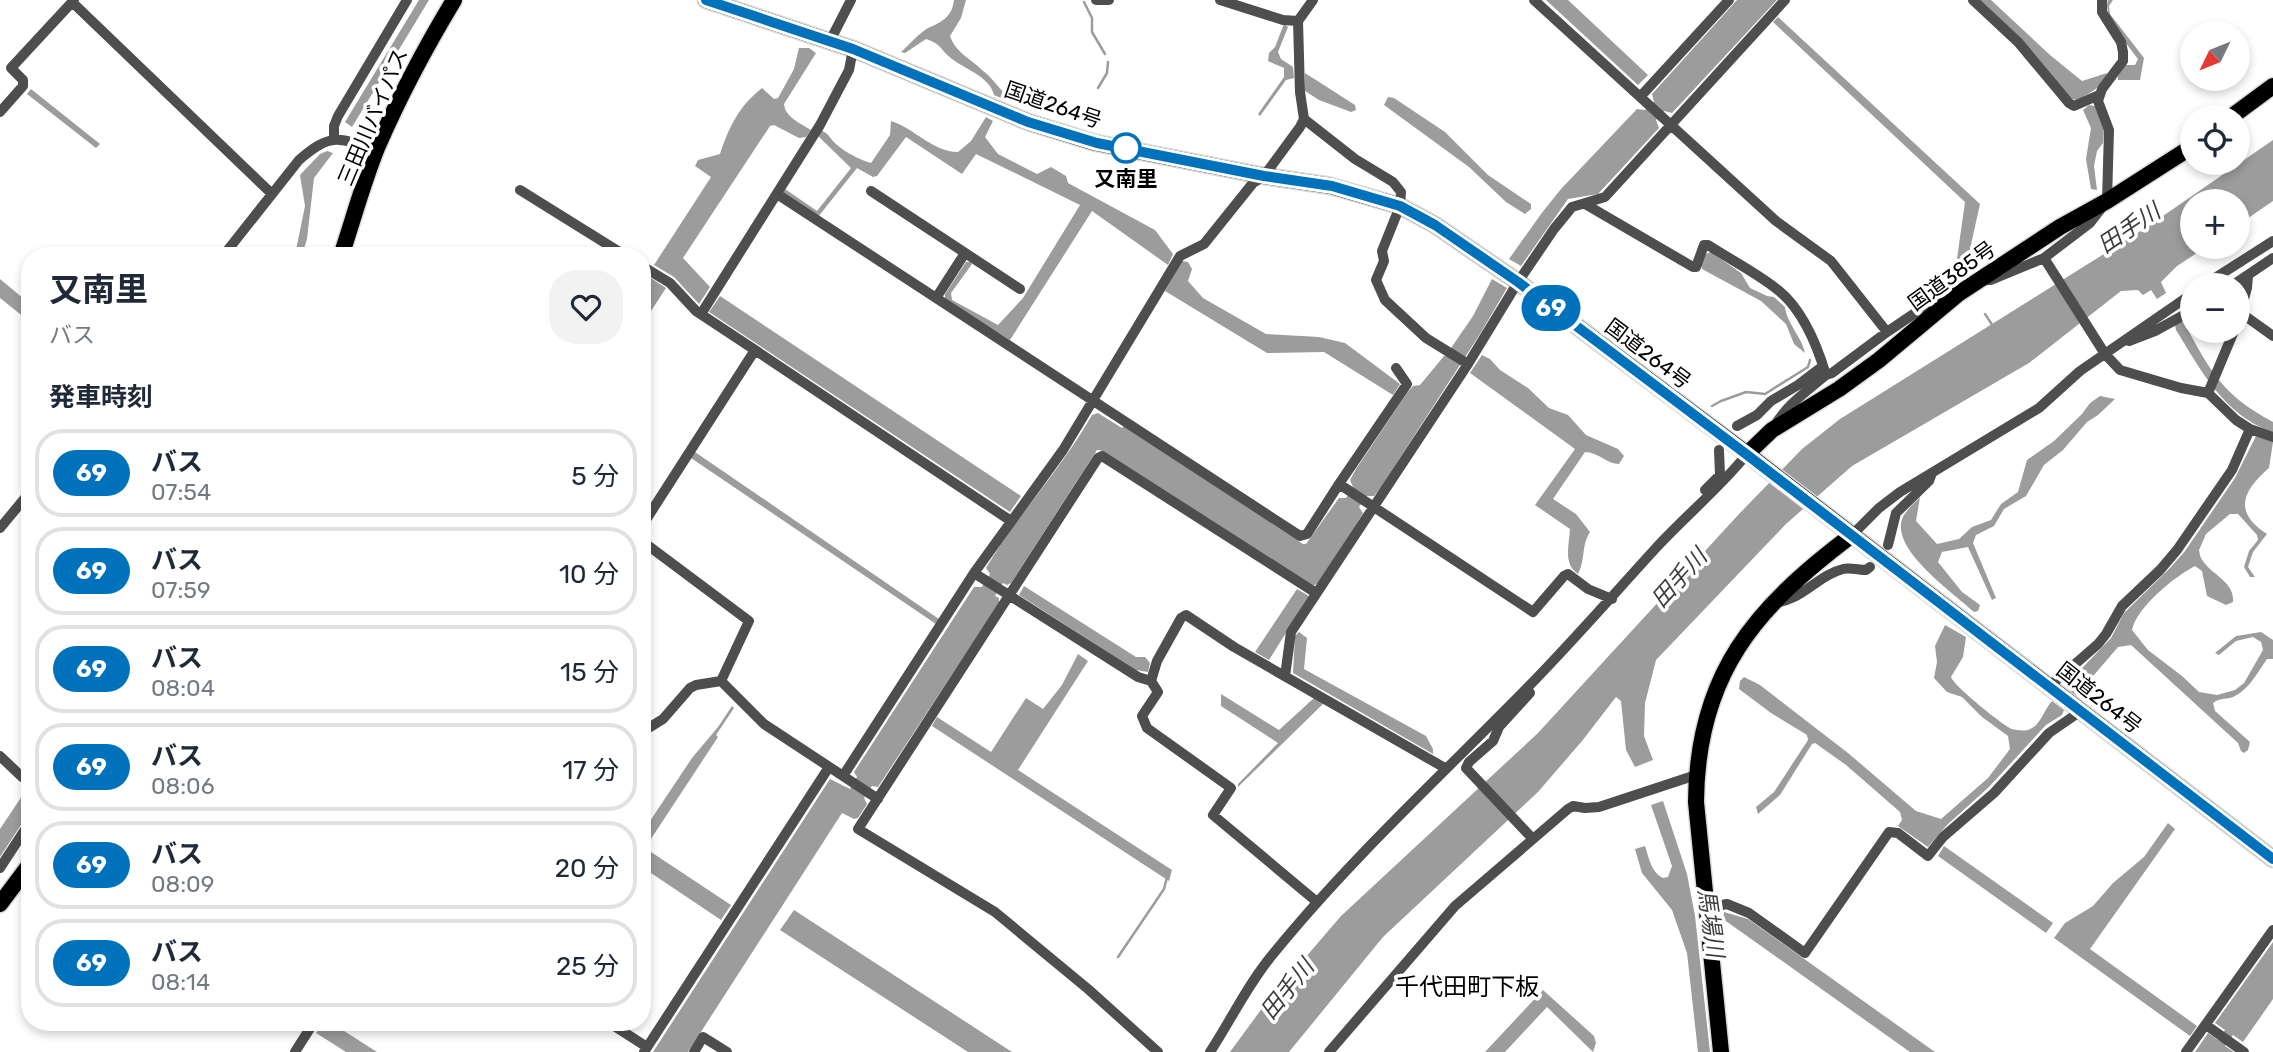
<!DOCTYPE html>
<html lang="ja">
<meta charset="utf-8">
<style>
:root{--surface:#fff;--page:#f2f2f3;--text:#1f2937;--muted:#747a83;--line:#e0e1e3}
body{margin:0;font-family:Rubik,"Noto Sans JP",sans-serif;background:var(--page);color:var(--text);height:100vh;display:flex;flex-direction:column;font-size:26px;white-space:nowrap}
*{box-sizing:border-box;margin:0}
p{font-size:23px;color:var(--muted)}
.icon{flex:none;width:38px;height:38px;fill:none;stroke:currentColor;stroke-width:2;stroke-linecap:round;stroke-linejoin:round}
.map{position:relative;flex:1;overflow:hidden}
.drawer{position:absolute;left:21px;top:247px;width:630px;height:784px;display:flex;flex-direction:column;background:var(--surface);border-radius:28px;box-shadow:0 4px 10px #0003}
.drawer>*{flex:none}
.badge{padding:0 14px;border-radius:23px;font-size:24px;line-height:46px}
.needle{width:46px;rotate:227deg}
.tools{position:absolute;left:2180px;top:21px;display:grid;gap:14px}
.tools a{display:grid;place-items:center;width:70px;height:70px;border-radius:50%;background:var(--surface);box-shadow:0 4px 10px #0003;font-size:35px}
.map>.badge{position:absolute;translate:-50% -50%;box-shadow:0 0 0 4px #fff}
h2{padding:0 28px;font-size:26px;line-height:63px}
.round{display:grid;place-items:center;flex:none;width:74px;height:74px;border-radius:28px;background:var(--page)}
.summary{display:flex;align-items:center;justify-content:space-between;height:119px;padding:0 28px}
h1{font-size:33px;font-weight:700;line-height:52px}
ul{padding:0;list-style:none}
li{display:flex;align-items:center;gap:21px;height:88px;margin:0 14px 10px;padding:0 14px;border:4px solid var(--line);border-radius:28px}
li div{flex:1}
li b{display:block;font-size:26px}
li em{font-style:normal}
li .badge{min-width:77px;font-weight:700;text-align:center}
.map>svg:first-child{display:block}
.water{fill:#9c9c9c}
.lines{fill:none;stroke-linecap:round;stroke-linejoin:round}
.stream{stroke:#9c9c9c;stroke-width:2.5}
.highway-casing{stroke:#dbdbdb;stroke-width:19}
.minor{stroke:#4e4e4e;stroke-width:10}
.highway{stroke:#000;stroke-width:16}
.line-casing{stroke:#fff;stroke-width:16}
.line{stroke:#0072bc;stroke-width:10}
.stop-dot{fill:#fff;stroke:#0072bc;stroke-width:3.5}
.labels{text-anchor:middle;stroke-width:7;stroke-linejoin:round;paint-order:stroke}
.street-label{font-size:21px;fill:#000;stroke:#fff}
.stop-label{font-size:21px;font-weight:bold;fill:#000;stroke:#fff}
.water-label{font-size:23px;font-style:italic;fill:#3d3d3d;stroke:#fff}
.quarter-label{font-size:24px;fill:#000;stroke:#fff}
</style>
<div class="map">
<svg width="2273" height="1052" viewBox="0 0 2273 1052">
<rect width="100%" height="100%" fill="#fff"/>
<!-- water -->
<path class="water" d="M419,0H429L352,127L345,122Z
M954,0H966L961,18L950,36C956,53 970,58 982,70C990,76 996,84 1003,92L1001,98L994,95C990,77 965,69 952,59C940,50 942,44 926,39L905,53L901,52C909,45 919,33 928,28C942,22 952,17 954,0Z
M1546,0H1568L1648,75L1638,85Z
M1737,0H1777L1672,113L1664,111L1656,120L1659,128L1598,194L1568,199L1521,266L1509,259L1541,214L1561,189L1637,109L1645,110L1654,102L1652,94Z
M1979,0H1991L2050,55L2082,81L2107,73C2102,88 2090,93 2077,100L2072,99Z
M2108,0H2113L2109,6L2110,14L2144,58L2140,80H2118V76L2126,65H2135L2138,59C2128,45 2102,16 2108,0Z
M1778,17L1980,204L1965,272L1957,280L1945,281L1955,273L1965,202L1773,22Z
M1284,24L1288,27L1278,52L1281,59L1293,67L1294,78L1286,80L1260,116L1258,114L1284,77V68L1268,61L1269,53L1275,47Z
M799,48H809L816,53L784,104C785,117 800,123 811,130L806,137L799,138L774,125L770,126L683,258L710,287L699,304L674,277L654,265L711,177L695,166L698,160L720,154C729,127 739,106 762,88L774,99L778,98L794,69Z
M1305,73L1355,105L1356,110L1351,112L1319,100L1305,91Z
M31,89L100,144L96,148L27,94Z
M1388,97L1394,98L1445,132L1488,175L1531,204V209L1525,214L1506,202L1469,167L1384,105Z
M2089,105L2095,106L2104,128L2103,143L2097,151L2094,166L2097,190L2091,189L2086,159L2091,128L2083,110Z
M986,117L993,121L985,137L998,154L1037,174L1051,167L1066,176L1068,183L1155,230L1173,254L1168,265L1092,211L1010,340L945,300V294L966,262H970L972,264L951,293L952,300L998,325L1023,298L1080,205L976,154L962,174L906,137L877,176L873,177L857,168L818,217L783,194L785,189L817,211L851,168L817,135L820,130C828,133 828,135 833,141C841,150 859,160 871,163L890,135L891,121C914,128 933,152 958,152L971,141Z
M2273,140V201L2238,225V201H2193V247H2206L2177,266L2161,282L2166,293L2157,299L2151,290L2143,295L2138,290L2121,291L2029,363L1852,466L1786,524L1656,660L1645,703L1644,736L1653,760L1635,767L1626,750L1621,701L1616,697L1582,741L1538,792L1383,937L1289,1052H1230L1263,1007L1341,916L1538,733L1739,514L1802,449L1840,419L2147,227Z
M327,151L333,153L314,178L307,239L302,255H295L305,206L300,175L320,154Z
M1711,252L1741,273L1750,288L1767,296L1774,297L1785,307C1787,324 1802,337 1805,353L1794,344L1786,324L1761,301L1702,269L1701,265L1706,254Z
M1182,261L1188,262L1192,269L1188,281L1203,298L1266,334L1319,337L1345,343L1400,384L1393,395L1324,352L1267,353L1165,291Z
M648,276L666,288L642,325V285Z
M0,279L30,304V322L0,298Z
M1492,279L1507,288L1480,334L1381,487L1374,496H1366L1359,507L1363,513L1357,523L1318,583L1313,586L1100,450H1097L1011,583L1007,585L1003,583L995,596L999,598V603L878,787L872,786L864,798L867,804L858,818L854,819L842,813L688,1052H653L830,779L850,789L857,777L854,772L974,587H982L990,574L986,568C1018,515 1061,469 1092,415L1098,413L1122,428L1124,426L1303,544H1306L1339,498H1346L1353,487L1350,480L1356,469L1407,393L1413,386L1420,385L1444,356L1450,355L1451,348L1473,316Z
M720,296L1021,496L1010,512L709,312Z
M2182,321L2185,324C2211,373 2223,395 2273,422V432C2224,416 2201,370 2176,330L2175,325Z
M1482,355L1490,359L1500,370L1528,388L1549,408L1568,415L1586,435L1618,449L1624,456L1619,464C1607,464 1598,452 1585,452L1553,499L1576,514L1590,532C1581,546 1586,558 1578,574C1563,564 1569,546 1570,529L1535,505L1575,449L1470,373Z
M2100,396L2115,399L2098,415L2087,422L2063,450L2044,465L2026,496L2004,509L1994,526L1976,535L1973,543L1996,598L1992,600L1968,547L1942,552L1938,562L1962,592L1980,605L1978,611L1974,612C1954,593 1898,555 1901,524C1902,513 1913,505 1920,497L1916,521L1937,544L1959,539L1972,527L1991,520L2001,504L2018,492L2027,460L2054,441L2082,414L2090,403Z
M2256,436L2273,442L2269,468C2241,492 2234,513 2267,534L2253,552L2248,567L2255,577H2250L2244,567L2249,551L2258,540L2257,535L2238,514H2230L2206,534L2199,550C2200,554 2200,558 2203,561C2212,575 2235,582 2233,602L2226,605L2207,596L2202,571L2195,566C2174,577 2137,607 2132,630L2148,650L2182,676L2199,692L2217,695L2235,690L2244,683L2263,650L2261,642L2253,637L2236,641L2219,655L2215,653L2236,636L2261,632L2273,640V659H2267C2258,672 2249,689 2235,696C2228,700 2220,697 2213,703L2215,711L2250,742L2248,750L2244,753L2241,751L2238,743L2131,645L2118,647L2076,696L2064,687L2111,638L2124,613L2170,568L2185,551L2235,478Z
M695,452L939,619L936,624L691,458Z
M1024,586L1136,657H1145L1150,663L1148,672L1136,670L1019,595Z
M1297,589L1309,596L1269,660L1255,652Z
M1945,625L1966,637L1963,657L1951,677C1953,685 2002,725 2012,729C2015,730 2025,731 2028,730C2041,726 2044,709 2052,701L2064,710L2062,715L2046,725L1989,787L1947,825L1928,847L1898,826L1902,820L1900,812L1846,765L1815,743L1812,744L1780,795L1758,814L1756,807L1774,792L1808,740L1807,735L1771,713L1739,689L1740,681L1744,677L1760,685L1848,753L1916,811L1941,819L1988,778L2010,749L2008,736L1982,717L1962,697L1947,692L1934,678L1937,662L1935,646Z
M1299,632L1307,638L1304,669L1426,736L1433,749V754L1293,673L1295,636Z
M1078,654L1088,661L1018,770L1172,870L1169,881L932,726L937,717L991,752L1026,698L1043,709L1062,685Z
M1221,694L1279,730L1314,698L1324,703L1238,787V784L1278,743L1221,706Z
M732,706L734,708L716,735L718,737L645,848L731,905L721,920L642,867V833L692,758L718,727Z
M28,787L30,811L0,857V829Z
M1663,801L1687,874L1695,916L1710,1052H1698L1687,953L1672,910L1642,873L1635,849L1645,846C1649,858 1651,872 1663,878L1668,877L1672,866L1651,805Z
M2168,823L2175,829L2090,949L2197,1026L2190,1036L2054,938L2065,923L2093,906L2113,883L2144,857Z
M1944,846L2053,923L2046,933L1938,856Z
M794,910L1012,1052H968L780,930Z
M1724,912L1748,919L1935,1052H1910L1723,919Z
M2273,942V999L2243,1042L2233,1035L2225,1046L2234,1052H2195L2208,1033L2218,1040L2225,1030L2215,1023Z
M1543,990L1594,1036L1596,1043L1593,1052L1547,1007L1505,1052H1485Z
M323,1022H330L377,1052H346L316,1033Z"/>
<g class="lines">
<!-- stream -->
<path class="stream" d="M1084,2L1092,18V32L1105,54
M1098,88L1107,73L1108,62
M1985,314L1993,326
M1712,406L1721,401L1746,392L1765,394L1808,367L1810,360
M1118,957L1164,889L1167,877"/>
<!-- highway casing -->
<g class="highway-casing">
<path id="highway" d="M706,0L853,49L1028,122L1096,143L1264,176L1331,186L1400,206L1435,225L1518,282L1747,454L2273,859
M2231,117L2273,86
M341,256C353,220 363,183 377,148C399,97 425,48 454,0
M1747,454L1772,430L1839,389L1879,360L1958,294L2060,227L2107,201L2193,146
M0,904L30,864
M1721,1052L1696,802C1697,674 1755,608 1852,535"/>
</g>
<!-- minor -->
<path class="minor" d="M1096,0H1109
M1220,0L1283,20L1298,21
M1534,0L1776,221L1831,261L1887,332L1946,292L1958,294
M1973,0L2018,42L2069,103L2074,106L2099,95
M72,2L272,194
M830,41L851,0
M1640,97L1729,0
M0,112L23,86V80L11,68L74,0
M1304,119L1355,159L1393,182L1401,192L1400,206L1382,251L1384,261L1376,280L1385,300L1426,338L1468,364
M334,138V126L338,116L407,0
M520,190L626,256
M871,191L1020,289
M777,194L1300,536L1307,534L1339,484L1533,612L1564,576L1568,574L1588,589L1612,599
M1585,204L1693,267H1696L1704,245H1708C1731,260 1757,273 1778,290C1803,310 1817,345 1826,375L1832,373L1887,332
M223,256L299,160C330,133 340,136 376,152
M2044,258L2105,354L2120,370L2181,388L2208,393L2236,420L2250,429L2273,437
M642,266L670,283L696,311L755,350L642,526
M1986,280H1991L2044,258L2090,223L2107,201L2109,130L2098,101L2102,89L2123,61V52L2121,42L2102,12V0
M2204,285L2273,241
M2233,285L2273,258
M936,298L965,253
M2241,313L2273,336
M701,314L820,125L849,70L853,49
M2238,321L2247,288L2248,276
M2129,341L2155,331L2193,310
M755,350L1011,521
M2208,393L2234,331
M1737,426L1757,415L1771,401L1798,385L1823,366
M1774,427C1786,405 1807,391 1826,375
M1339,484L1407,384L1396,368
M1705,490L1720,475L1719,450
M0,528L30,492
M1852,535L1879,508L1900,492L2039,408L2080,371L2193,293
M642,541L749,621L721,681
M1888,545L1896,513L1929,481L1932,473
M974,573L1138,677L1151,681L1158,692L1142,716L1147,728L1231,788L1213,815L1317,902
M1773,603C1800,602 1818,575 1843,569C1850,567 1859,570 1866,570L1870,567
M1285,676L1291,632L1468,364L1518,282L1554,229L1572,207L1605,197L1785,0
M1151,681L1157,661L1181,618L1186,615L1234,647L1445,768
M2050,686L2098,644L2106,634L2122,606L2160,570L2177,550L2232,470L2250,429
M1530,693L1499,727L1493,741L1469,762L1466,768L1532,838
M642,732L663,719L690,688L696,685L721,681L764,724L878,799
M0,756L22,777L30,781
M843,776L974,573L1063,450L1180,256L1204,244L1253,183L1264,176L1300,127L1304,119L1300,92L1298,21L1313,0
M0,868L30,822
M1707,908L1727,904L1749,913L1805,953L1889,832L1898,833L1928,856L1943,837L1994,793L2049,733L2081,711
M608,1022L647,1047
M2206,1025L2244,1052
M295,1052L314,1022
M644,1052L829,767
M694,1052L703,1037L727,1052
M1158,1052L1088,989L995,912L858,829L1098,458L1102,456L1316,593
M1210,1052C1231,1020 1248,984 1273,954C1351,858 1443,774 1529,686C1573,641 1613,595 1655,549C1685,516 1719,489 1747,454
M1329,1052L1455,906L1568,809L1573,806L1585,808L1599,807L1696,775
M2186,1052L2273,930"/>
<!-- highway -->
<use href="#highway" class="highway"/>
</g>
<g class="lines">
<!-- line casing -->
<g class="line-casing">
<path id="line" d="M706,0L853,49L1028,122L1097,143L1264,176L1332,186L1400,206L1435,225L1518,282L1746,454L2273,859"/>
</g>
<!-- line -->
<use href="#line" class="line"/>
</g>
<!-- markers -->
<circle class="stop-dot" cx="1126" cy="148" r="14"/>
<g class="labels">
<!-- street labels -->
<g class="street-label">
<text transform="translate(1053 105) rotate(19)" y="7">国道264号</text>
<text transform="translate(373 117) rotate(-67)" y="7">三田川バイパス</text>
<text transform="translate(1952 276) rotate(-36)" y="7">国道385号</text>
<text transform="translate(1648 354) rotate(37)" y="7">国道264号</text>
<text transform="translate(2099 698) rotate(38)" y="7">国道264号</text>
</g>
<!-- stop labels -->
<g class="stop-label">
<text x="1126" y="186">又南里</text>
</g>
<!-- water labels -->
<g class="water-label">
<text transform="translate(2129 228) rotate(-34)" y="8">田手川</text>
<text transform="translate(1679 578) rotate(-48)" y="8">田手川</text>
<text transform="translate(1711 923) rotate(82)" y="8">馬場川</text>
<text transform="translate(1287 989) rotate(-51)" y="8">田手川</text>
</g>
<!-- quarter labels -->
<g class="quarter-label">
<text x="1467" y="995">千代田町下板</text>
</g>
</g>
</svg>
<div class="tools">
<a><svg class="needle" viewBox="-14 -14 28 28"><path d="M0-13l5 13h-10z" fill="#e53935"/><path d="M0 13l5-13h-10z" fill="#747a83"/></svg></a>
<a><svg class="icon" aria-label="locate" viewBox="0 0 24 24"><circle cx="12" cy="12" r="6"/><path d="M12 2v4M12 18v4M2 12h4M18 12h4"/></svg></a>
<a>+</a>
<a>−</a>
</div>
<b class="badge" style="left:1551px;top:308px;background:#0072bc;color:#fff">69</b>
<section class="drawer">
<div class="summary"><div><h1>又南里</h1><p>バス</p></div><a class="round"><svg class="icon" aria-label="heart" viewBox="0 0 24 24"><path d="M12 20l-8-8c-3-5 5-10 8-4 3-6 11-1 8 4z"/></svg></a></div>
<h2>発車時刻</h2>
<ul>
<li><span class="badge" style="background:#0072bc;color:#fff">69</span><div><b>バス</b><p>07:54</p></div><em>5 分</em></li>
<li><span class="badge" style="background:#0072bc;color:#fff">69</span><div><b>バス</b><p>07:59</p></div><em>10 分</em></li>
<li><span class="badge" style="background:#0072bc;color:#fff">69</span><div><b>バス</b><p>08:04</p></div><em>15 分</em></li>
<li><span class="badge" style="background:#0072bc;color:#fff">69</span><div><b>バス</b><p>08:06</p></div><em>17 分</em></li>
<li><span class="badge" style="background:#0072bc;color:#fff">69</span><div><b>バス</b><p>08:09</p></div><em>20 分</em></li>
<li><span class="badge" style="background:#0072bc;color:#fff">69</span><div><b>バス</b><p>08:14</p></div><em>25 分</em></li>
</ul>
</section>
</div>
